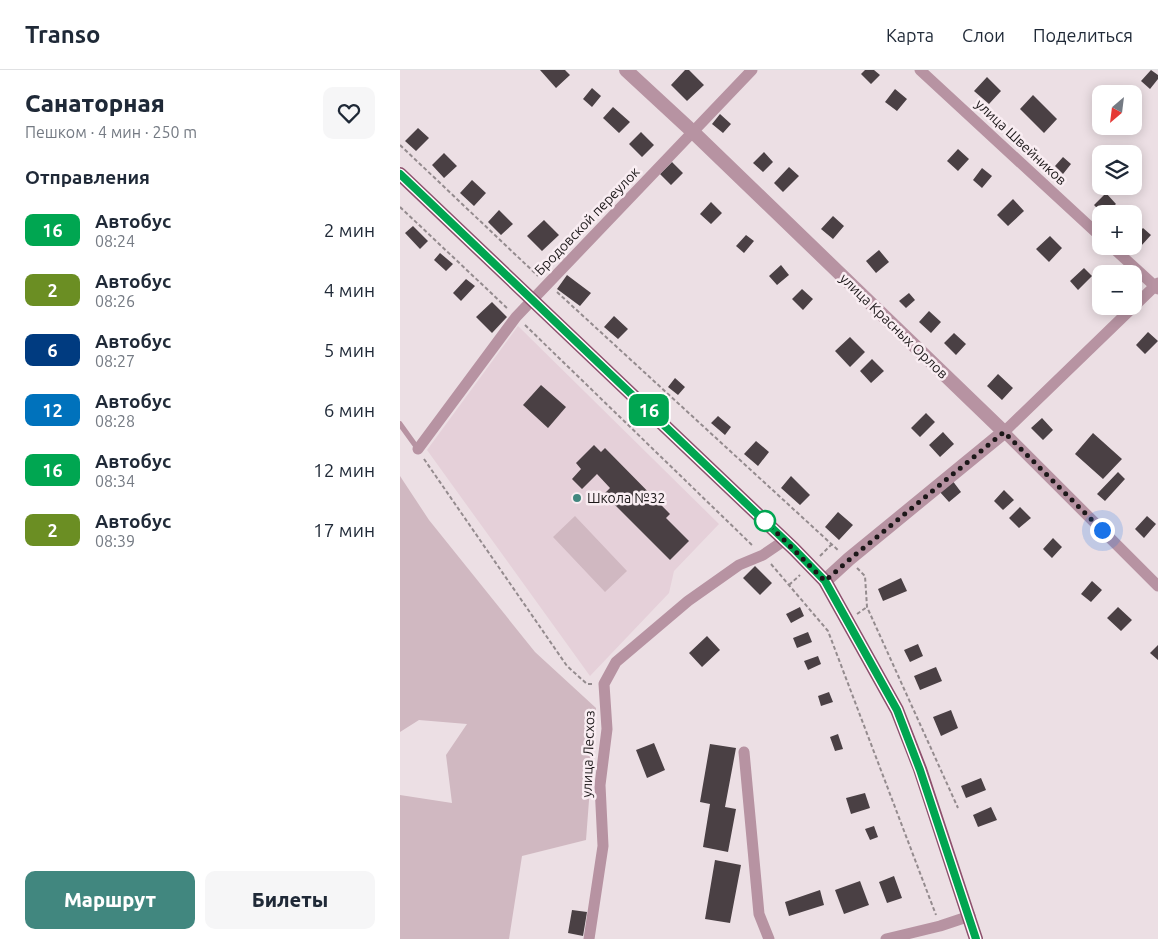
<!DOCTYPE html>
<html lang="ru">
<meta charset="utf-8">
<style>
:root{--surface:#fff;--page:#f6f6f7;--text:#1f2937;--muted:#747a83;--line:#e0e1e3;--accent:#41877f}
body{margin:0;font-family:Ubuntu,sans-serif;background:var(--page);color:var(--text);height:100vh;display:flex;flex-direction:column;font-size:19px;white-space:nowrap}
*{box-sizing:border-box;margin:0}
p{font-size:16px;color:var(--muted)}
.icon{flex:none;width:28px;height:28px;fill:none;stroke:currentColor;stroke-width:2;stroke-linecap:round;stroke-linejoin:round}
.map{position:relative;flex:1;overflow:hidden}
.sheet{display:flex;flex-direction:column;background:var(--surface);width:400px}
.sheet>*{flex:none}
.badge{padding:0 10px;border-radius:8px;font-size:18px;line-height:32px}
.needle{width:32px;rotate:208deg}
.controls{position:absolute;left:692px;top:15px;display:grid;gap:10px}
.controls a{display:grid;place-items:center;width:50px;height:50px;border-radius:10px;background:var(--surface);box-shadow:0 2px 12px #0003;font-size:25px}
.you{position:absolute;width:25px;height:25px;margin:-12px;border:4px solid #fff;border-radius:50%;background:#1a73e8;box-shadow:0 0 0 8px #1a73e833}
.map>.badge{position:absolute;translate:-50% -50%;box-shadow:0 0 0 2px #fff}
h2{padding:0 25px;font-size:19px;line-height:45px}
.round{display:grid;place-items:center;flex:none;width:52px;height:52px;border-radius:10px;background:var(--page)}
.overview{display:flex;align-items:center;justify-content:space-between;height:85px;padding:0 25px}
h1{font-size:24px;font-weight:800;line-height:38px}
.action{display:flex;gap:10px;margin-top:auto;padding:10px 25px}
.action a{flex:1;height:58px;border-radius:10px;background:var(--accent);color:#fff;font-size:20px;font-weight:800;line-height:58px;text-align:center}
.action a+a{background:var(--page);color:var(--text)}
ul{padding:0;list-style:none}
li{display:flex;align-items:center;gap:15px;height:60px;padding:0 25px}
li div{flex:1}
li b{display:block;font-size:19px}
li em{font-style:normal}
li .badge{min-width:55px;font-weight:700;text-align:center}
header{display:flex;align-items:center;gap:30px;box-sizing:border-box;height:70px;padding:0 25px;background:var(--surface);border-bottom:1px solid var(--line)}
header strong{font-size:24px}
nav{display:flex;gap:28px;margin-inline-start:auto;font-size:18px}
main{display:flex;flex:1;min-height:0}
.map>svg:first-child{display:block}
.built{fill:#e5d0d9}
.green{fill:#d0b8c1}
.building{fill:#4a4044}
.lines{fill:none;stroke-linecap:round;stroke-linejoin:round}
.path{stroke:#948b8e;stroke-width:2;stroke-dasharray:4 2.5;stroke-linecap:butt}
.service{stroke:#b793a2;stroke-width:5.5}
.minor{stroke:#b793a2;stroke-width:11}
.tertiary{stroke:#b793a2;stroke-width:14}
.primary{stroke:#8d4f6c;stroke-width:14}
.line-casing{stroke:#fff;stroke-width:11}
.line{stroke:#00a651;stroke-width:8}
.walk{stroke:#1c1819;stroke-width:5;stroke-dasharray:0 9}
.poi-dot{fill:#41877f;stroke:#f9edf2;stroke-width:2}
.stop-dot{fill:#fff;stroke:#00a651;stroke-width:2.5}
.labels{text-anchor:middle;stroke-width:5;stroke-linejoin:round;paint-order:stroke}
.street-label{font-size:14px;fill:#1c1819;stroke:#f9edf2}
.poi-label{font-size:14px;fill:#1c1819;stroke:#f9edf2;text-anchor:start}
</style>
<header>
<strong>Transo</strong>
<nav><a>Карта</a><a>Слои</a><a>Поделиться</a></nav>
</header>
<main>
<section class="sheet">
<div class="overview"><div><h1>Санаторная</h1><p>Пешком · 4 мин · 250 m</p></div><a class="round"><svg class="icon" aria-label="heart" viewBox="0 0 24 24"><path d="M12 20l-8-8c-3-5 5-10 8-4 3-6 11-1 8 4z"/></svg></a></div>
<h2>Отправления</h2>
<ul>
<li><span class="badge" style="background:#00a651;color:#fff">16</span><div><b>Автобус</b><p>08:24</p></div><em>2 мин</em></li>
<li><span class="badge" style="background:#6b8e23;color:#fff">2</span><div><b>Автобус</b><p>08:26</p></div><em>4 мин</em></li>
<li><span class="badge" style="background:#003b80;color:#fff">6</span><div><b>Автобус</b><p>08:27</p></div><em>5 мин</em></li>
<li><span class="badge" style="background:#0072bc;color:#fff">12</span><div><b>Автобус</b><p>08:28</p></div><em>6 мин</em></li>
<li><span class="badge" style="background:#00a651;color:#fff">16</span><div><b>Автобус</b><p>08:34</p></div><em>12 мин</em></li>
<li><span class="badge" style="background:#6b8e23;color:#fff">2</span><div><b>Автобус</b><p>08:39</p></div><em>17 мин</em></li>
</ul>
<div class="action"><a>Маршрут</a><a>Билеты</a></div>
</section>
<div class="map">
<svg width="758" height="869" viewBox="0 0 758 869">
<rect width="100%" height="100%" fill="#ecdfe4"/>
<!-- built -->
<path class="built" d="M118,256L319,454L274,501L269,523L190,606L27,380Z"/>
<!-- green -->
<path class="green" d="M0,406L29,450L135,582L196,638L186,770L122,786L109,869H0V725L52,733L46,685L67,654L19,650L0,662Z
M175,446L227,501L205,522L153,467Z"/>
<!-- building -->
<path class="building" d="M140,0H165L170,5L156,18Z
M285,0H289L304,15L287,31L271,15Z
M465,0H474L480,5L471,14L461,4Z
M751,0L758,5V9L750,19L741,11Z
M587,7L601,21L589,34L574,21Z
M192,18L201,26L192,37L183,29Z
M495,19L507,29L497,41L485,32Z
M633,25L657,49L644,63L620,39Z
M213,37L230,52L219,63L203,48Z
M320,44L331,54L323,63L312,54Z
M18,58L29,68L16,81L5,71Z
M241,62L254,75L242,87L229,74Z
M558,79L569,89L558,101L547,91Z
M364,82L373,92L363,102L353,93Z
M44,83L57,96L44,108L32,95Z
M663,87L671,94L663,104L655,96Z
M272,92L283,103L271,115L260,104Z
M389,97L399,106L383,122L374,113Z
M582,98L592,106L582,118L573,110Z
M72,110L86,123L74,136L60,123Z
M706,123L716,134L705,144H703L694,135Z
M613,129L624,141L608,156L597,145Z
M311,132L322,143L311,154L300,144Z
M99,140L113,154L101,165L88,152Z
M433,146L444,156L433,169L421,159Z
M144,150L159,165L142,181L127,166Z
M13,156L28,171L20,179L5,163Z
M743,158L751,165L741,176L734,167Z
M346,165L354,171L344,183L336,176Z
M650,166L662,178L649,192L636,179Z
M479,180L489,192L476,203L466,191Z
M40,183L53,194L46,201L34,190Z
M381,195L389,205L377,215L369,206Z
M684,198L692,206L678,220L670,211Z
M167,205L191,223L180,236L157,219Z
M66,209L75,216L61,231L53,223Z
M402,219L413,229L403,240L392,229Z
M509,223L515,230L506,238L499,231Z
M92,232L107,247L92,263L76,247Z
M529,241L541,252L531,263L519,252Z
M214,246L228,259L218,269L204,257Z
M748,262L758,271L745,284L736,275Z
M554,263L566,274L556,285L544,273Z
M450,267L465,282L450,297L435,281Z
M472,289L484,301L471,313L460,301Z
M598,304L613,318L602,330L587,316Z
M275,308L285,317L278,325L268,317Z
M141,315L166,337L148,358L123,335Z
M526,343L535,352L520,367L511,358Z
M318,346L331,357L325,365L311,353Z
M642,348L653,360L643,370L631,358Z
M543,362L554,374L540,387L529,375Z
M693,363L722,389L703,409L675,384Z
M356,371L369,382L358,396L344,384Z
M194,375L201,382L205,378L270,444L266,448L289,471L270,490L204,424L210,418L197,404L182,419L172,409L181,399L176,393Z
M718,402L725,409L705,431L697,424Z
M391,406L410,425L400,435L381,418Z
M552,410L561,422L549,432L539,421Z
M604,420L614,430L603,440L594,431Z
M620,437L631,448L619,458L609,448Z
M438,442L453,455L439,470L425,457Z
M747,446L756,454L744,468L735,459Z
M653,468L662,477L652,488L643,479Z
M355,496L372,513L360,525L343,508Z
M501,508L507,521L483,531L478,519Z
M692,511L702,520L691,532L681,524Z
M400,537L404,546L391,553L386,544Z
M718,537L732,550L721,561L707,548Z
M408,562L412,572L397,578L393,568Z
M307,566L320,580L302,597L289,583Z
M518,574L523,586L510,592L504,580Z
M758,575V590L750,583Z
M418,586L421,594L408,600L404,591Z
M536,597L542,611L520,620L514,606Z
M429,622L433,632L421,636L418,626Z
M551,640L558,658L541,666L533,647Z
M438,664L443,679L435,681L430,667Z
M254,673L265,700L247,708L236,680Z
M310,674L336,678L325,737L336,739L328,782L303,777L310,734L300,732Z
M581,708L586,720L566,728L561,716Z
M465,723L470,738L451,744L446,728Z
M591,737L597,750L578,757L573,745Z
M474,756L478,767L470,770L465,759Z
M315,790L341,795L330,853L305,849Z
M494,806L502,828L487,833L479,812Z
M460,811L469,835L444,844L435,820Z
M420,820L424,835L389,846L385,832Z
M172,840L187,842L183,866L168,863Z"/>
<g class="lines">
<!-- path -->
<path class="path" d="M0,75L138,206
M0,137L107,238
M157,222L439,481
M125,255L353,476
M24,389L167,596L187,614H194
M420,486L432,474
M371,494L428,561L536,845
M457,498L465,506L467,537L558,738
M389,515L400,505
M457,544L467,537"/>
<!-- service -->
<path class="service" d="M0,354L18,379"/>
<!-- minor -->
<path class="minor" d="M520,0L701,167
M711,176L758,219
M758,213L604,362L758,516
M18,379L116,247L352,0
M344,682L359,844L369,869
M189,869L203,776L200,715L207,659L204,614L216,592L288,531L339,495L363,485L385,470
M486,869L540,856L570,846"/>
<!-- tertiary -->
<path class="tertiary" d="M226,0L293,62L604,362L449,489L425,511"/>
<!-- primary -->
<path class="primary" d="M0,104L394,479L425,511L497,640L520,699L576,869"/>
</g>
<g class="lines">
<!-- line casing -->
<g class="line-casing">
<path id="line" d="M0,104L394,479L425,511L497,640L520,700L576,869"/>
</g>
<!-- line -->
<use href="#line" class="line"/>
<!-- walk -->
<path class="walk" d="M365,451L425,511L449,490L604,362L702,460"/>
</g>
<!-- markers -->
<circle class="poi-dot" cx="177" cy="428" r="5"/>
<circle class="stop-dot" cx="365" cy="451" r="10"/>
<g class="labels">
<!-- street labels -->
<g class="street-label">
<text transform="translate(621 72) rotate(43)" y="5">улица Швейников</text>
<text transform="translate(187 151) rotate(-46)" y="5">Бродовской переулок</text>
<text transform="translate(494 256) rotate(44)" y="5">улица Красных Орлов</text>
<text transform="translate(188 684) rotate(-88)" y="5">улица Лесхоз</text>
</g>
<!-- poi labels -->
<g class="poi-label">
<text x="187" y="433">Школа №32</text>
</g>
</g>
</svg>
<div class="controls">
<a><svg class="needle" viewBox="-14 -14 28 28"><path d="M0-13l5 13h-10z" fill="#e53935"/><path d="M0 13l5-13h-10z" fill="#747a83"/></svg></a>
<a><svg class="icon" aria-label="layers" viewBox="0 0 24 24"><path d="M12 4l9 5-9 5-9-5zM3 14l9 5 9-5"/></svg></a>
<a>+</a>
<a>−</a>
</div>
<div class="you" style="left:702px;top:460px"></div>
<b class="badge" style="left:249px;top:340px;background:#00a651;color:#fff">16</b>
</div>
</main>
